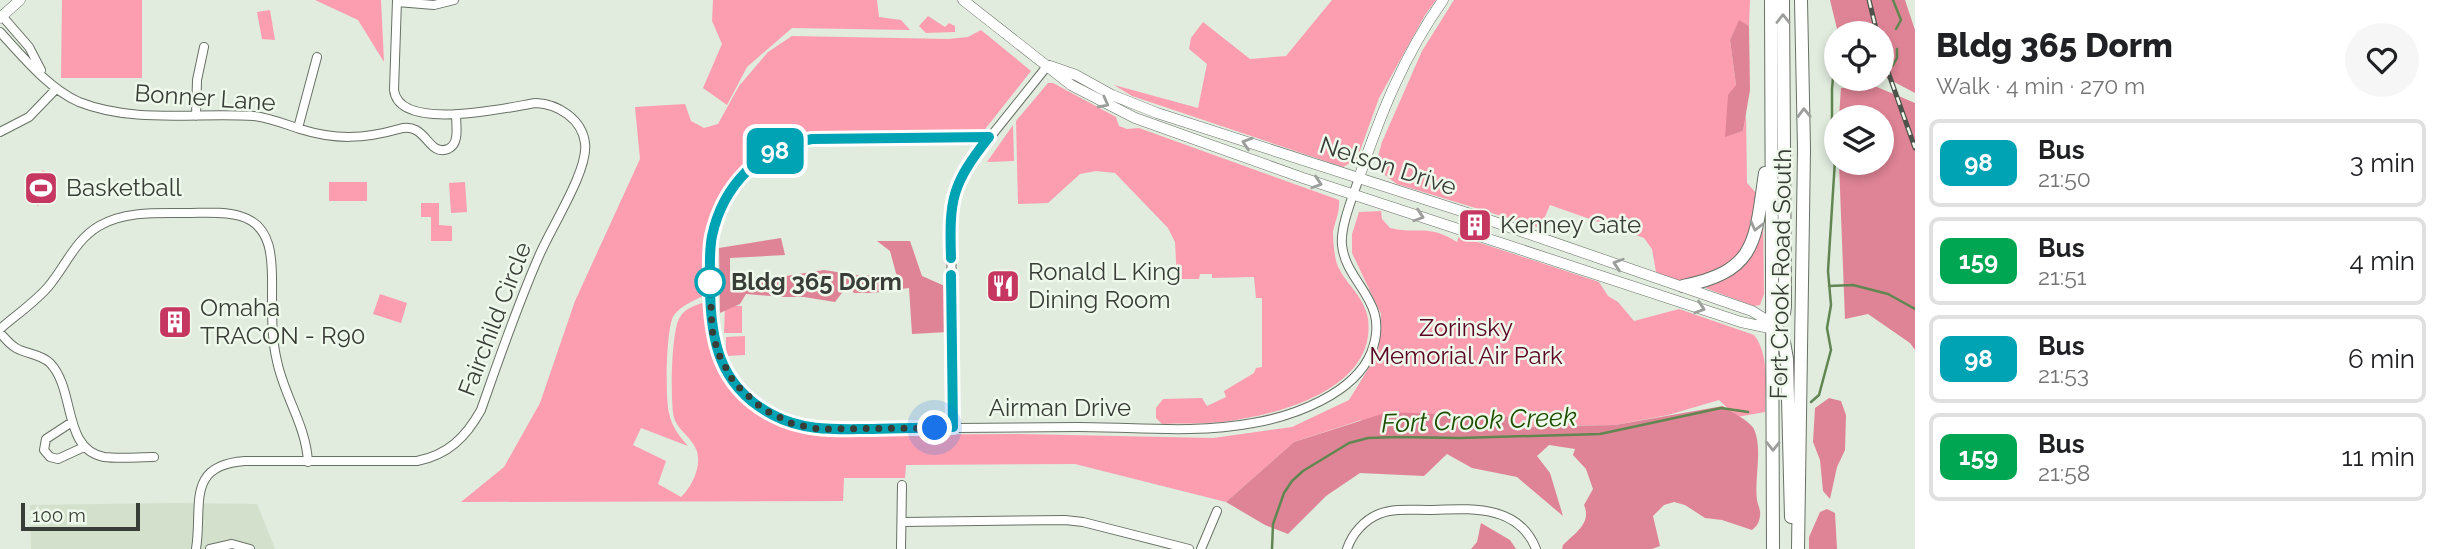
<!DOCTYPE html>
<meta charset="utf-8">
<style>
:root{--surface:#fff;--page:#f6f6f6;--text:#202124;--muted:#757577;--line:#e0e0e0}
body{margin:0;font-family:Raleway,sans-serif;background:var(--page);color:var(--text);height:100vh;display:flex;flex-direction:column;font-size:26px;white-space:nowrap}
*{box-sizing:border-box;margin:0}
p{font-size:23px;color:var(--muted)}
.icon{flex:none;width:38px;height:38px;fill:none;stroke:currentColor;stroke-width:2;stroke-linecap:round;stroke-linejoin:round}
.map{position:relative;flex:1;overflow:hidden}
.sheet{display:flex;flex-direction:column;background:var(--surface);width:525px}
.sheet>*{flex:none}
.badge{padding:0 14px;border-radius:10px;font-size:24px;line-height:46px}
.buttons{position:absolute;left:1824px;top:21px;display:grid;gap:14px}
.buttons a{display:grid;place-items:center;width:70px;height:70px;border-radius:50%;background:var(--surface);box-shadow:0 4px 10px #0003;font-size:35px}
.scale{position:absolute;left:21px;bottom:18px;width:119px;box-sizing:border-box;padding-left:7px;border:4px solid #393d37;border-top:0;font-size:19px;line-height:24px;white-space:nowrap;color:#393d37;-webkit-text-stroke:5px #eff9eb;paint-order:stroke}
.you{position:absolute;width:35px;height:35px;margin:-18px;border:5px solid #fff;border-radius:50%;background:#1a73e8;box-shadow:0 0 0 10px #1a73e833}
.map>.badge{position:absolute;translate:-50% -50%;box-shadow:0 0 0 4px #fff}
.round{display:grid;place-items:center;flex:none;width:74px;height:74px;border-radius:37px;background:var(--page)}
.summary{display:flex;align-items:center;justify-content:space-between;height:119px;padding:0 21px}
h1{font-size:33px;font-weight:800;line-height:52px}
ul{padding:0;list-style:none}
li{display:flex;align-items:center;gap:21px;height:88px;margin:0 14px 10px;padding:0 7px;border:4px solid var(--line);border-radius:10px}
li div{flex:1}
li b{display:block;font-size:26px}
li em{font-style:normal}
li .badge{min-width:77px;font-weight:700;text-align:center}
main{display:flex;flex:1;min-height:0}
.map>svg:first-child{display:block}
.built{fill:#d2e0cc}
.green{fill:#fc9eb0}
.forest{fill:#df8496}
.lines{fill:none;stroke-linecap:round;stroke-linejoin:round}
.stream{stroke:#618652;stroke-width:2.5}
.minor-casing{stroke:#687165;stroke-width:10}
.tertiary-casing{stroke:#687165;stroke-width:11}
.primary-casing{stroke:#687165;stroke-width:14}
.minor{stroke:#fff;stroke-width:8}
.tertiary{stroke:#fff;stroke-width:10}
.primary{stroke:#fff;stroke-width:12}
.rail-casing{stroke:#4d524b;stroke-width:5}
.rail{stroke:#eff9eb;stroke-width:2.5;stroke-dasharray:8;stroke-linecap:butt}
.oneway{stroke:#9c9e9b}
.line-casing{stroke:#fff;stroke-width:16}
.line{stroke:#00a3b4;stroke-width:10}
.walk{stroke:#393d37;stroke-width:7;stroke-dasharray:0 12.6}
.stop-dot{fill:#fff;stroke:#00a3b4;stroke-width:3.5}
.labels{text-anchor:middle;stroke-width:5;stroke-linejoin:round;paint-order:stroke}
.street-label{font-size:24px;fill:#393d37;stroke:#eff9eb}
.poi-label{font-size:24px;fill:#393d37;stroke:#eff9eb;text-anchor:start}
.stop-label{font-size:24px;font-weight:bold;fill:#393d37;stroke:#eff9eb;text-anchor:start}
.park-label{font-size:24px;fill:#5a0524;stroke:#eff9eb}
.water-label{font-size:26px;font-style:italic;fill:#1e4e00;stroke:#eff9eb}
</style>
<main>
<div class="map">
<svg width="1915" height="549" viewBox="0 0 1915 549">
<rect width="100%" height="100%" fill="#e1ebde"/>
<!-- built -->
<path class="built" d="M175,503L257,504L275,549H31L30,505Z"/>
<!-- green -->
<path class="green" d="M62,0H142V78H61Z
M315,0H381L384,62L358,20Z
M713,0H877L879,17L901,20L910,30L792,28L747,67L727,105L703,88L722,44L712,21Z
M1332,0H1436L1425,15L1379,98L1357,159L1343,167L1132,96L1114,85L1198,108L1207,64L1189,49L1191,38L1203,22L1250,59L1286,56Z
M1454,0H1750L1749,26L1739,21L1730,40L1736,85L1726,136L1743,131L1746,114L1747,183L1757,194L1748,235L1737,257L1713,274L1681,282L1656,272L1652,249L1644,238L1550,205L1541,226L1537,227L1397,184L1381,172L1377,160L1382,142L1422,51Z
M270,10L275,40L262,39L257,12Z
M928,16L945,27L949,23L955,26V32L926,33L919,26Z
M981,30L1031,71L982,133C943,133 904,134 865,134C842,134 817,132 796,138C751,150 716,191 708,236C704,254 707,276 707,294C695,300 682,305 674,315C666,326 665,398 669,413C672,427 679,436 688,446L641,428L633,445L666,461L658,484L681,497C692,487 703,464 696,449C691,437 678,430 674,418C670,402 671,330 680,317C685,309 693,306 702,303L706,306L712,348L729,384L757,412L792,429L826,435L1019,434L1213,438L1292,427L1349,400L1378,353L1381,314L1352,253V234L1359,212L1381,211L1382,219L1390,228C1417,235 1427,223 1457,242L1459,236L1599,282L1608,296L1618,302L1634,321L1679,309L1754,335C1770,355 1765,388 1765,412L1737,417L1719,400L1668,415L1615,425L1367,429L1361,420L1294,442L1226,502L1075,464L906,465L905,478H844L843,501L461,502L504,467L540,403L575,301L640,159L635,107L685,104L691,121L704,128L718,124L739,86L768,52L792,36L948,39L968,37Z
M1048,83H1053L1116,117L1119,126L1127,129L1139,128L1339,200C1340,212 1335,221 1333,232C1333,240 1334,255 1337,264C1344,283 1364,295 1368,319C1377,390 1275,416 1221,422C1202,424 1182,423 1162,424L1156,418V408L1163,399L1202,398L1207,406L1226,397L1224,391L1254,373L1256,368L1262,367V298H1256L1254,277L1212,278V274H1200L1199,279H1177L1175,242L1168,228L1115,173L1096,171L1080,174L1048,203L1018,204L1016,121Z
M1013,125L1014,161L987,162Z
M43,170L58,182L38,206L24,194Z
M329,182H367V201H329Z
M465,182L467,212L451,213L449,183Z
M421,203H439V225L452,226V241H431V217H421Z
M1763,216L1764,294L1760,305L1754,306L1705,288C1713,283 1724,282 1731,276C1752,260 1757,240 1763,216Z
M380,294L407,303L401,323L373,314Z
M725,306H742V333H724Z
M745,336V355L726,356V337Z"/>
<!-- forest -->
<path class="forest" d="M1830,0H1905L1915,30V93L1881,75V33H1838Z
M1739,20L1749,26L1750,90L1743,131L1725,137L1728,95L1736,85L1730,40Z
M1877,87L1915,103V350L1910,343L1868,314L1845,319L1839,163H1881V117H1839L1841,88Z
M781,238L785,255L730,258V282L786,276L824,270L856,275L897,277L890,251L877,241H910L922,276L947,287L948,332L912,334L909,288L873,293H854L848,285L835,302L804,297H782L746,294L740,304L720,313L719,248Z
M1829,398L1841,401L1846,415L1845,450L1837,467L1830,499L1823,491L1820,460L1813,442L1815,408Z
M1723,406C1731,412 1750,421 1754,429C1763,450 1754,478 1757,500C1758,506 1761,510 1760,516C1759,523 1757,526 1752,530L1722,520L1705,518L1685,505L1674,502L1664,505L1653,516L1660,546L1652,549H1562L1563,545C1575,533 1592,523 1584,505L1593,489L1586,469L1573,455L1575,449L1549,445L1537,456L1550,473L1563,516L1517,477L1472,468L1447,454L1424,476L1360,473L1326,496L1288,534L1265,525L1226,502L1294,442L1388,412L1512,417L1515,427L1615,425Z
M1827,509L1835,513L1837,549H1809V537L1820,512Z
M1481,523L1510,540L1516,549H1471L1477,542Z"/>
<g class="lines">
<!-- stream -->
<path class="stream" d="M1893,0L1901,20L1896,29
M1881,68L1893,65L1897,58V49
M1829,286L1853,285L1888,294L1915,309
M1811,402L1819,395L1831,350L1827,328L1831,305L1828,271L1835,160L1832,127V89L1833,78L1836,75
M1272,549L1273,524L1284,493L1292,481L1303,471L1349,443L1368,438L1397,437L1460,438L1600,434L1721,408L1748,412"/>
<!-- minor casing -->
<g class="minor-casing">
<path id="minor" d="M397,2L434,5L454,0
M2,16L29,47L41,70
M0,32C22,56 49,89 79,102C135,124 197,112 254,116C270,118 285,124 300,129C335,140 364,139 399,129C427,121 427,157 448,149C460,144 456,126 456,115
M196,116L197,80L204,47
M298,128L317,57
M0,132L29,117L56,89
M989,137L812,139C761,147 723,185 712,236C709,251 710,268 710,284C710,303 710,323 714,342C728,395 777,427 829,429C912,428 995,427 1078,427C1136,427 1195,434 1253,423C1294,416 1354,394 1371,353C1392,301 1346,285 1342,245C1340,227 1353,196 1359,178
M0,329C16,315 34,303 48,287C65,267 75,240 99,226C124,211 158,213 187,213C204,213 224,211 240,216C276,226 272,267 272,297C272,318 272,341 277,361C284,396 306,425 308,462
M0,333C5,338 9,344 16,348C26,354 41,354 50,363C76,390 62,449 104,457C120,459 138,457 154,457
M72,422L46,439L44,450L50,457L58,459L84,447
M953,427L951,214L955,192L967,166L1048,65
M902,522L1065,520L1083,522L1189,549
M196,549C203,506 185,465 245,461H417C448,455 466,437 481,410C499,359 517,306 539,256C550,229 589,170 585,143C582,119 558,104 536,103C509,107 399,133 394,90L397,0
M210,549L232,544L250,549
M901,549L902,485
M1201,549L1217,511
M1347,549C1352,534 1364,520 1379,514C1394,508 1412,510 1428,510C1469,509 1518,503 1536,549"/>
</g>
<!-- tertiary casing -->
<g class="tertiary-casing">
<path id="tertiary" d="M963,0L1071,85L1135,118L1303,178L1741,322L1774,329
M0,18L20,0
M1050,66L1076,75L1112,95L1157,113L1483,218L1752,311L1765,319L1773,328
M1359,178C1380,115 1404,55 1443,0"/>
</g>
<!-- primary casing -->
<g class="primary-casing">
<path id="primary" d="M1771,0L1773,549
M1683,286C1758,271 1755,240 1765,173
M1774,329L1784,314L1785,306L1783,0
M1774,329L1784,342L1787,359L1791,517
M1798,549L1804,149L1801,0"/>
</g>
<!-- minor -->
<use href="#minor" class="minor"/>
<!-- tertiary -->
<use href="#tertiary" class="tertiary"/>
<!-- primary -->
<use href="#primary" class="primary"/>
<!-- rail casing -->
<g class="rail-casing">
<path id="rail" d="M1869,0L1877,33
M1881,52L1915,148"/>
</g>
<!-- rail -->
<use href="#rail" class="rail"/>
</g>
<!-- one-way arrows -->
<defs><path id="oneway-chevron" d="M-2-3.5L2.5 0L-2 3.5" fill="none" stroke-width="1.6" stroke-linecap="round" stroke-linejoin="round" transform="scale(1.75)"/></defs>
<g class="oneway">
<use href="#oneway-chevron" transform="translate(1783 19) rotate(-90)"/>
<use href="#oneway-chevron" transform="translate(1104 103) rotate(28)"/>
<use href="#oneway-chevron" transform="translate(1804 113) rotate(-91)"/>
<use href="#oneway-chevron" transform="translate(1247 143) rotate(-162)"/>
<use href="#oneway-chevron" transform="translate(1317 183) rotate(18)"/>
<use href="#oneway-chevron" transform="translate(1419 216) rotate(18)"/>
<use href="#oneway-chevron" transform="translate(1756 226) rotate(104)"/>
<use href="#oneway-chevron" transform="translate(1618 264) rotate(-162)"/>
<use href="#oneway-chevron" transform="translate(1700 308) rotate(18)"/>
<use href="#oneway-chevron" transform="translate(1773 446) rotate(90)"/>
</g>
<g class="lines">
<!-- line casing -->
<g class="line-casing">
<path id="line" d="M951,258C949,198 952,184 989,137L812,139C760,147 723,185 712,236C709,251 710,268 710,284C710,340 719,387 773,415C805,432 838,429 873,429C899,428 926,428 953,427L951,275"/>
</g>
<!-- line -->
<use href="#line" class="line"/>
<!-- walk -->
<path class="walk" d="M710,282L712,330L718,353L734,383L763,409L793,424L818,429L935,428"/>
</g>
<!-- icons -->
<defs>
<g id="stadium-square" transform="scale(1.75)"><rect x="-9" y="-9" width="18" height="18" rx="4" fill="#c53761" stroke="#eff9eb"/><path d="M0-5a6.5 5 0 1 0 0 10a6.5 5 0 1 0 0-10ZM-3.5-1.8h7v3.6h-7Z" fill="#fff"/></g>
<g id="building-square" transform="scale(1.75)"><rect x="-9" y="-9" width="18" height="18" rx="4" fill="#c53761" stroke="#eff9eb"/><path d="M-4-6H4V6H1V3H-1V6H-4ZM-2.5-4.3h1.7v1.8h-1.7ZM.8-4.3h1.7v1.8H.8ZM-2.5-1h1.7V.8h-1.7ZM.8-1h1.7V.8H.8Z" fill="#fff"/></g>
<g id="restaurant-square" transform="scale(1.75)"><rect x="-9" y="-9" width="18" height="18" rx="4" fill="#c53761" stroke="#eff9eb"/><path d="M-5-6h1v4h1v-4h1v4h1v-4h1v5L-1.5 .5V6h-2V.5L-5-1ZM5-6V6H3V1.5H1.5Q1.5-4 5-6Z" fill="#fff"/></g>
</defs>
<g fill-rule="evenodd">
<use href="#stadium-square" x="41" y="188"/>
<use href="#building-square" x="1475" y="225"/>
<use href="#restaurant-square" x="1003" y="286"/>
<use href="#building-square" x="175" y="322"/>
</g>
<!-- markers -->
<circle class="stop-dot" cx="710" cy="282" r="14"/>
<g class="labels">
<!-- street labels -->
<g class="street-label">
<text transform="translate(205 98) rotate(4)" y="8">Bonner Lane</text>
<text transform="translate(1388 166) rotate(18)" y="8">Nelson Drive</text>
<text transform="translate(1781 274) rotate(-89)" y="8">Fort Crook Road South</text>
<text transform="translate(495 319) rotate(-69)" y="8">Fairchild Circle</text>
<text x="1060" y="416">Airman Drive</text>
</g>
<!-- poi labels -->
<g class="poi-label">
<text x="66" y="196">Basketball</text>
<text x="1500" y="233">Kenney Gate</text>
<text x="1028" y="280">Ronald L King<tspan x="1028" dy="28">Dining Room</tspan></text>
<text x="200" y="316">Omaha<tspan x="200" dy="28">TRACON - R90</tspan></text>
</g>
<!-- stop labels -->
<g class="stop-label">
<text x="731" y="290">Bldg 365 Dorm</text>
</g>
<!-- park labels -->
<g class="park-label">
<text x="1466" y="336">Zorinsky<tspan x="1466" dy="28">Memorial Air Park</tspan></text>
</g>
<!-- water labels -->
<g class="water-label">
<text transform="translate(1479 420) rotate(-2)" y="9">Fort Crook Creek</text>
</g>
</g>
</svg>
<div class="buttons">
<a><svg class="icon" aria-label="locate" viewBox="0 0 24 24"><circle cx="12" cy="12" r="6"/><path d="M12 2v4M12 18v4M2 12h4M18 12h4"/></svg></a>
<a><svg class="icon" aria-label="layers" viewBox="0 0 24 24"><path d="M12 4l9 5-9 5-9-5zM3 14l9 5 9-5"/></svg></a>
</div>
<div class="scale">100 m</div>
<div class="you" style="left:935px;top:428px"></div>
<b class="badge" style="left:775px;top:151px;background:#00a3b4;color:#fff">98</b>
</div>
<section class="sheet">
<div class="summary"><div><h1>Bldg 365 Dorm</h1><p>Walk · 4 min · 270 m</p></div><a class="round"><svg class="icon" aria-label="heart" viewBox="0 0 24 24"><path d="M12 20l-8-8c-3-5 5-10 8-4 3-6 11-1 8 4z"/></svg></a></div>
<ul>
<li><span class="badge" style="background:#00a3b4;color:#fff">98</span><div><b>Bus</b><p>21:50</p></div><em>3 min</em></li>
<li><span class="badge" style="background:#00a651;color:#fff">159</span><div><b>Bus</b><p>21:51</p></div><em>4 min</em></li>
<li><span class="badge" style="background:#00a3b4;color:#fff">98</span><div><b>Bus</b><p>21:53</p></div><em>6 min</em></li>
<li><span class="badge" style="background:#00a651;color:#fff">159</span><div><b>Bus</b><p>21:58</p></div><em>11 min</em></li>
</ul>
</section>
</main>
